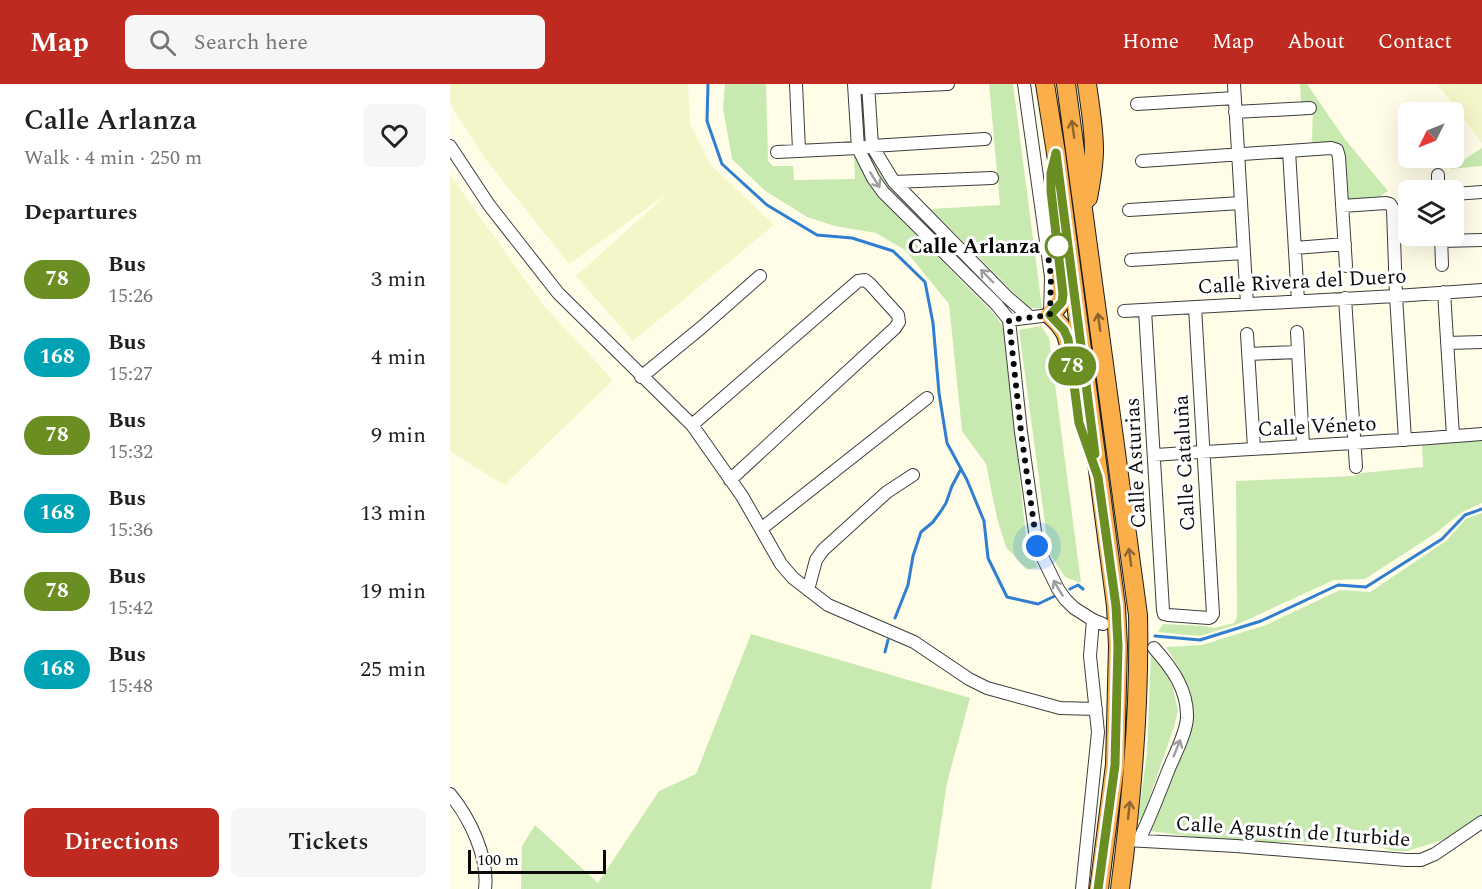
<!DOCTYPE html>
<meta charset="utf-8">
<style>
:root{--surface:#fff;--page:#f6f6f6;--text:#202124;--muted:#757577;--accent:#be2a1f}
body{margin:0;font-family:Spectral,serif;background:var(--page);color:var(--text);height:100vh;display:flex;flex-direction:column;font-size:22px;white-space:nowrap}
*{box-sizing:border-box;margin:0}
p{font-size:20px;color:var(--muted)}
.icon{flex:none;width:33px;height:33px;fill:none;stroke:currentColor;stroke-width:2;stroke-linecap:round;stroke-linejoin:round}
.map{position:relative;flex:1;overflow:hidden}
.drawer{display:flex;flex-direction:column;background:var(--surface);width:450px}
.drawer>*{flex:none}
.badge{padding:0 12px;border-radius:20px;font-size:21px;line-height:39px}
.needle{width:39px;rotate:227deg}
.buttons{position:absolute;left:948px;top:18px;display:grid;gap:12px}
.buttons a{display:grid;place-items:center;width:66px;height:66px;border-radius:9px;background:var(--surface);box-shadow:0 6px 24px #0002;font-size:30px}
.scale{position:absolute;left:18px;bottom:15px;width:138px;box-sizing:border-box;padding-left:6px;border:3px solid #0a0a0a;border-top:0;font-size:16px;line-height:21px;white-space:nowrap;color:#0a0a0a;-webkit-text-stroke:4px #fff;paint-order:stroke}
.you{position:absolute;width:30px;height:30px;margin:-15px;border:4px solid #fff;border-radius:50%;background:#1a73e8;box-shadow:0 0 0 9px #1a73e833}
.map>.badge{position:absolute;translate:-50% -50%;box-shadow:0 0 0 3px #fff}
h2{padding:0 24px;font-size:22px;line-height:54px}
.round{display:grid;place-items:center;flex:none;width:63px;height:63px;border-radius:9px;background:var(--page)}
.summary{display:flex;align-items:center;justify-content:space-between;height:102px;padding:0 24px}
h1{font-size:28px;font-weight:600;line-height:45px}
.cta{display:flex;gap:12px;margin-top:auto;padding:12px 24px}
.cta a{flex:1;height:69px;border-radius:9px;background:var(--accent);color:#fff;font-size:24px;font-weight:600;line-height:69px;text-align:center}
.cta a+a{background:var(--page);color:var(--text)}
ul{padding:0;list-style:none}
li{display:flex;align-items:center;gap:18px;height:78px;padding:0 24px}
li div{flex:1}
li b{display:block;font-size:22px}
li em{font-style:normal}
li .badge{min-width:66px;font-weight:700;text-align:center}
header{display:flex;align-items:center;gap:36px;box-sizing:border-box;height:84px;padding:0 30px;background:var(--accent);color:#fff}
header strong{font-size:28px}
nav{display:flex;gap:33px;margin-inline-start:auto;font-size:21px}
.search{width:420px;height:54px;background:var(--page);display:flex;align-items:center;gap:15px;box-sizing:border-box;padding:0 21px;border-radius:9px;color:var(--muted);font-size:22px}
main{display:flex;flex:1;min-height:0}
.map>svg:first-child{display:block}
.farmland{fill:#f4f5c8}
.green{fill:#c8eab1}
.lines{fill:none;stroke-linecap:round;stroke-linejoin:round}
.stream{stroke:#2f7ed1;stroke-width:3}
.minor-casing{stroke:#3d3d3d;stroke-width:14}
.highway-casing{stroke:#1b1b1b;stroke-width:20}
.minor{stroke:#fff;stroke-width:12}
.highway{stroke:#faaf4b;stroke-width:18}
.oneway{stroke:#8e652e}
.oneway2{stroke:#9d9d9d}
.line-casing{stroke:#fff;stroke-width:14}
.line{stroke:#6b8e23;stroke-width:9}
.walk{stroke:#0a0a0a;stroke-width:6;stroke-dasharray:0 10.8}
.stop-dot{fill:#fff;stroke:#6b8e23;stroke-width:3}
.labels{text-anchor:middle;stroke-width:6;stroke-linejoin:round;paint-order:stroke}
.stop-label{font-size:21px;font-weight:bold;fill:#0a0a0a;stroke:#fff;text-anchor:end}
.street-label{font-size:21px;fill:#0a0a0a;stroke:#fff}
</style>
<header>
<strong>Map</strong>
<div class="search"><svg class="icon" aria-label="search" viewBox="0 0 24 24"><circle cx="10" cy="10" r="6"/><path d="M15 15l6 6"/></svg>Search here</div>
<nav><a>Home</a><a>Map</a><a>About</a><a>Contact</a></nav>
</header>
<main>
<section class="drawer">
<div class="summary"><div><h1>Calle Arlanza</h1><p>Walk · 4 min · 250 m</p></div><a class="round"><svg class="icon" aria-label="heart" viewBox="0 0 24 24"><path d="M12 20l-8-8c-3-5 5-10 8-4 3-6 11-1 8 4z"/></svg></a></div>
<h2>Departures</h2>
<ul>
<li><span class="badge" style="background:#6b8e23;color:#fff">78</span><div><b>Bus</b><p>15:26</p></div><em>3 min</em></li>
<li><span class="badge" style="background:#00a3b4;color:#fff">168</span><div><b>Bus</b><p>15:27</p></div><em>4 min</em></li>
<li><span class="badge" style="background:#6b8e23;color:#fff">78</span><div><b>Bus</b><p>15:32</p></div><em>9 min</em></li>
<li><span class="badge" style="background:#00a3b4;color:#fff">168</span><div><b>Bus</b><p>15:36</p></div><em>13 min</em></li>
<li><span class="badge" style="background:#6b8e23;color:#fff">78</span><div><b>Bus</b><p>15:42</p></div><em>19 min</em></li>
<li><span class="badge" style="background:#00a3b4;color:#fff">168</span><div><b>Bus</b><p>15:48</p></div><em>25 min</em></li>
</ul>
<div class="cta"><a>Directions</a><a>Tickets</a></div>
</section>
<div class="map">
<svg width="1032" height="805" viewBox="0 0 1032 805">
<rect width="100%" height="100%" fill="#fffde8"/>
<!-- farmland -->
<path class="farmland" d="M0,0H238L240,40L260,80L324,141L183,257L126,192L221,107L119,180L34,73L0,20Z
M987,0H1032V59Z
M0,91L93,221L153,285L162,297L54,401L0,367Z"/>
<!-- green -->
<path class="green" d="M275,0H316L318,77L323,82H343L344,96L405,95L404,72L428,112L546,232L554,245L576,453L582,472L588,483L577,486L556,463L547,434L536,380L512,347L499,220L455,166L426,149L385,142L357,133L314,106L282,75L273,24Z
M539,0H563L592,224H579L481,125L550,121Z
M850,0H857L894,54L938,107L931,112L894,118L892,68L862,61L863,17L851,18Z
M1032,64V82L1000,85Z
M420,70L545,207L542,210L438,106L419,73Z
M591,242L599,254L631,499L615,493L599,469L569,246Z
M1032,356V419L1012,428L986,449L915,495L884,496L788,540L750,552L708,548L713,540L754,542L764,544L784,539L787,533L786,397L904,392L912,389L973,383L972,361Z
M1032,429V732L1003,753L957,767H943L922,761L885,759L856,758L790,759L700,747L739,643L735,599L728,582L716,563L752,561L816,541L890,506L920,508L996,457L1016,435Z
M301,550L520,614L497,699L481,805H71L72,762L85,741L148,799L209,707L246,690Z
M701,570L713,583L723,604L728,626L724,643L692,735L688,736L697,668Z"/>
<g class="lines">
<!-- stream -->
<path class="stream" d="M258,0L257,37L272,80L317,121L367,151L402,154L443,167L475,198L483,239L489,309L497,359L517,396L534,437L538,474L557,513L588,520L607,511
M620,505L628,501L633,505
M445,534L458,501L463,472L471,448L483,438L491,427L496,419L502,402L511,385
M705,552L750,556L811,537L888,501L916,503L992,455L1015,431L1032,425
M435,568L438,556"/>
<!-- minor casing -->
<g class="minor-casing">
<path id="minor" d="M346,0L349,66
M404,0L408,64L423,94L433,108L547,221L559,236
M418,0L422,62L444,98L557,213L579,232
M784,0L797,220
M411,4L498,0
M687,20L785,14
M785,28L860,24
M0,62L39,121L108,209L242,341L292,412L331,480L343,494L378,521L464,558L519,595L537,604L610,624L646,625
M839,67L848,217
M327,68L408,64L422,62L535,55
M692,77L881,64L887,66L889,73L896,182
M988,91V106
M444,98L542,94
M1004,110L1032,108
M892,122L936,119L940,120L943,125L946,212L955,356
M679,126L791,119
M991,152L992,181
M991,157L1032,156
M845,164L895,160
M681,176L794,169
M994,208L1003,352
M895,214L906,383
M695,226L713,526L714,530L718,531L759,534L761,533L763,530L745,223
M674,227L946,212L1032,206
M559,236L571,348L587,462L608,505L615,515L624,524L643,536L653,540
M559,236L600,231L601,193L574,0
M847,248L853,361
M797,250L804,364
M997,259L1032,258
M798,270L848,268
M191,293L252,243L310,192
M242,341L408,197L415,196L420,200L448,231L449,238L445,244L280,396
M704,371C813,364 923,359 1032,350
M311,445L477,314
M358,506L366,476L373,466L437,408L463,391
M0,710C20,734 39,774 35,805
M676,756L786,762L956,776H971L985,770L1032,738
M689,756C700,734 709,710 718,687C724,672 736,650 737,634C738,606 722,584 704,564
M632,805L648,648L640,572L643,536"/>
</g>
<!-- highway casing -->
<g class="highway-casing">
<path id="highway" d="M595,0L606,69L666,522L668,562L665,681L649,805
M616,0L688,531C690,623 682,714 670,805
M637,0C640,22 644,44 644,66C644,82 641,98 638,114
M611,192C613,211 615,217 600,231C618,247 618,254 621,276"/>
</g>
<!-- minor -->
<use href="#minor" class="minor"/>
<!-- highway -->
<use href="#highway" class="highway"/>
</g>
<!-- one-way arrows -->
<defs><path id="oneway-shaft" d="M-6 0H5M1.5-3L5.5 0L1.5 3" fill="none" stroke-width="1.6" stroke-linecap="round" stroke-linejoin="round" transform="scale(1.5)"/></defs>
<g class="oneway">
<use href="#oneway-shaft" transform="translate(623 45) rotate(-98)"/>
<use href="#oneway-shaft" transform="translate(649 238) rotate(-98)"/>
<use href="#oneway-shaft" transform="translate(680 473) rotate(-98)"/>
<use href="#oneway-shaft" transform="translate(679 726) rotate(-84)"/>
</g>
<g class="oneway2">
<use href="#oneway-shaft" transform="translate(425 96) rotate(58)"/>
<use href="#oneway-shaft" transform="translate(537 192) rotate(-134)"/>
<use href="#oneway-shaft" transform="translate(608 504) rotate(-121)"/>
<use href="#oneway-shaft" transform="translate(727 664) rotate(-68)"/>
</g>
<g class="lines">
<!-- line casing -->
<g class="line-casing">
<path id="line" d="M645,370L606,69L601,89V107L613,210L612,218L600,231L614,246L618,255L629,339L648,393L666,522L668,562L665,681L648,805"/>
</g>
<!-- line -->
<use href="#line" class="line"/>
<!-- walk -->
<path class="walk" d="M587,462L571,348L559,236L600,231L601,193L598,171L608,162"/>
</g>
<!-- markers -->
<circle class="stop-dot" cx="608" cy="162" r="12"/>
<g class="labels">
<!-- stop labels -->
<g class="stop-label">
<text x="590" y="169">Calle Arlanza</text>
</g>
<!-- street labels -->
<g class="street-label">
<text transform="translate(852 197) rotate(-3)" y="7">Calle Rivera del Duero</text>
<text transform="translate(867 342) rotate(-3)" y="7">Calle Véneto</text>
<text transform="translate(685 379) rotate(-93)" y="7">Calle Asturias</text>
<text transform="translate(734 379) rotate(-93)" y="7">Calle Cataluña</text>
<text transform="translate(843 747) rotate(4)" y="7">Calle Agustín de Iturbide</text>
</g>
</g>
</svg>
<div class="buttons">
<a><svg class="needle" viewBox="-14 -14 28 28"><path d="M0-13l5 13h-10z" fill="#e53935"/><path d="M0 13l5-13h-10z" fill="#757577"/></svg></a>
<a><svg class="icon" aria-label="layers" viewBox="0 0 24 24"><path d="M12 4l9 5-9 5-9-5zM3 14l9 5 9-5"/></svg></a>
</div>
<div class="scale">100 m</div>
<div class="you" style="left:587px;top:462px"></div>
<b class="badge" style="left:622px;top:282px;background:#6b8e23;color:#fff">78</b>
</div>
</main>
